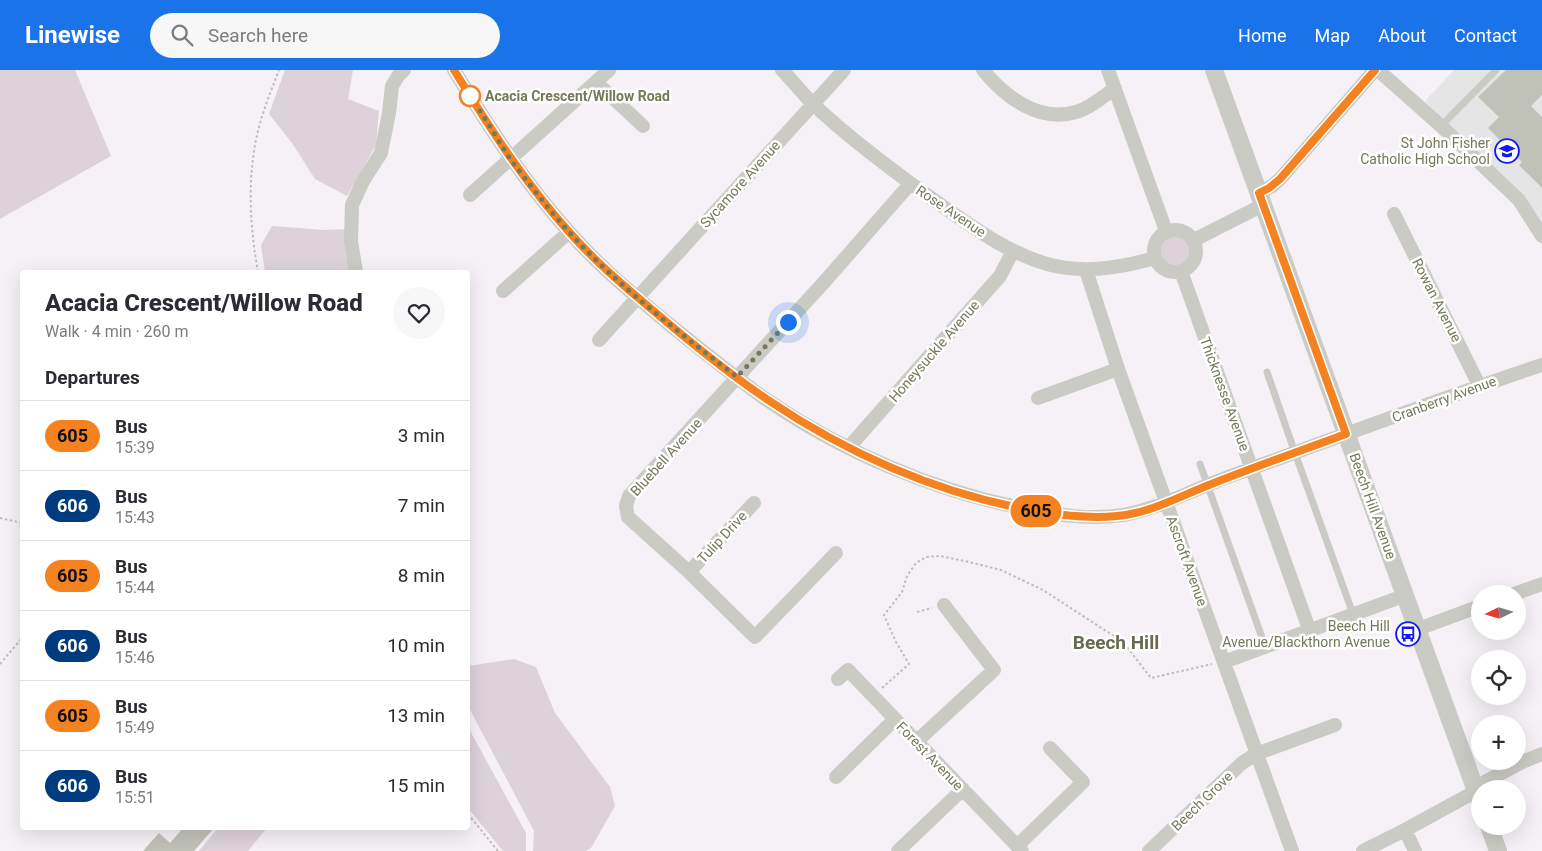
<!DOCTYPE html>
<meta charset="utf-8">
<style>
:root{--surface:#fff;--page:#f7f7f7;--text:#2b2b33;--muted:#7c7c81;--line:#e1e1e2;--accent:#1a73e8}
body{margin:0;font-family:Roboto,sans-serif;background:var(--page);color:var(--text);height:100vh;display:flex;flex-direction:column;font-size:19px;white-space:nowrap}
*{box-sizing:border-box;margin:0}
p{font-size:16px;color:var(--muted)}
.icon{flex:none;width:28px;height:28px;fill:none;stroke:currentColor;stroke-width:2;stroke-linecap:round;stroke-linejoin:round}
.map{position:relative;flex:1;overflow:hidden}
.details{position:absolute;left:20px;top:200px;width:450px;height:560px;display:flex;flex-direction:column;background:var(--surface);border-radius:5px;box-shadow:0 5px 20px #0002}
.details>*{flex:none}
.badge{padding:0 10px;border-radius:16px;font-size:18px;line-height:32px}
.needle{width:32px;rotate:265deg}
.buttons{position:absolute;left:1471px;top:515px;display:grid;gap:10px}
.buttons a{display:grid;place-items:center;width:55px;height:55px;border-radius:50%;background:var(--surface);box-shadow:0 5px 20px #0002;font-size:25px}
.you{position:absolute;width:25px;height:25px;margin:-12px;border:4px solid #fff;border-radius:50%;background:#1a73e8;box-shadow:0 0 0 8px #1a73e833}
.map>.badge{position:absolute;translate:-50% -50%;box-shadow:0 0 0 2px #fff}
h2{padding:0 25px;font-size:19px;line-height:45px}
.round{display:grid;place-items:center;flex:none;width:52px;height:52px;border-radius:26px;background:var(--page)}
.headline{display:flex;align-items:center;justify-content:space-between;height:85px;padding:0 25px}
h1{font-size:24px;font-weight:800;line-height:38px}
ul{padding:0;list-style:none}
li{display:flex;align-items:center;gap:15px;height:70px;padding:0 25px;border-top:1px solid var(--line)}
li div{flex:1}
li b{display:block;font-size:19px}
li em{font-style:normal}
li .badge{min-width:55px;font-weight:700;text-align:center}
header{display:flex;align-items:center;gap:30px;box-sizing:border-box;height:70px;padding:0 25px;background:var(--accent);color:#fff}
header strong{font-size:24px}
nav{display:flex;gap:28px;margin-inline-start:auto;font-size:18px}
.search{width:350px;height:45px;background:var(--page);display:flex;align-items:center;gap:12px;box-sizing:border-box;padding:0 18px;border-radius:28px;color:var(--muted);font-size:19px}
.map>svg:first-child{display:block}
.built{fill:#e6e5e6}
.green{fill:#ded2da}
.building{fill:#c0c1b7}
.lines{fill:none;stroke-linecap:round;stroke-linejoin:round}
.path{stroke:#bebfb9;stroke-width:2;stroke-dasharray:2.5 2.5;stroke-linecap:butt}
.service{stroke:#cacbc4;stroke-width:7}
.minor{stroke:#cacbc4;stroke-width:14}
.tertiary{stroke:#cacbc4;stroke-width:18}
.line-casing{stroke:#fff;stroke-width:11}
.line{stroke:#f58220;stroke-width:8}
.walk{stroke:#73795a;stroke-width:5;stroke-dasharray:0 9}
.stop-dot{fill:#fff;stroke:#f58220;stroke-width:2.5}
.labels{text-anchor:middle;stroke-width:5;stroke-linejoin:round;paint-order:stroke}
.stop-label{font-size:14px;font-weight:bold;fill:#73795a;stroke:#fff;text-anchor:start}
.poi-label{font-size:14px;fill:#73795a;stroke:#fff;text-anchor:end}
.street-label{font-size:14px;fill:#73795a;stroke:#fff}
.district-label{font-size:19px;font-weight:bold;fill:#656a50;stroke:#fff}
</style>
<header>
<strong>Linewise</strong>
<div class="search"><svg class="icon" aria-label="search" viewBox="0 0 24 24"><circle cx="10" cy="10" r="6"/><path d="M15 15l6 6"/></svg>Search here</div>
<nav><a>Home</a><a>Map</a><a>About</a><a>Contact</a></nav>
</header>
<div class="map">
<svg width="1542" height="781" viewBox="0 0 1542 781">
<rect width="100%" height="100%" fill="#f5f1f6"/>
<!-- built -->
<path class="built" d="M1454,0H1542V166L1519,130L1425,31Z"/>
<!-- green -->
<path class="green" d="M0,0H75L111,86L0,149Z
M285,0H353L348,29L379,41L376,75L347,126L315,109L292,73L269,44Z
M272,156L325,160L348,159L352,202H265L261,175Z
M1159 181a16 16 0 1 1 32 0a16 16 0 1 1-32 0Z
M514,589L536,597L555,643L610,717L615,736L591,778L586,781H533L534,761L468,636V596Z
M468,657L526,763V781H503L468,738Z
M218,758H267L248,781H199Z"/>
<!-- building -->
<path class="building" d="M1506,0H1542V25L1531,36L1542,47V118L1519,95L1522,92L1488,58L1499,47L1478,27Z
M183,758H214L194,781H143L159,763L170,773Z"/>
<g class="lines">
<!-- path -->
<path class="path" d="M258,202C250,157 247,111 257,65C262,43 271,21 279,0
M0,448L22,453
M917,542L932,538
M0,594L22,568
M882,618L909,594L896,572L884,545L902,522L907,506L916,493L926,487L940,486L965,491L1001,500L1043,520L1123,572L1151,608L1212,594
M468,744L498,781"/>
<!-- service -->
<path class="service" d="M1441,56L1496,0
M1267,302L1295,383L1353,544
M1200,394L1265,576"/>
<!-- minor -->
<path class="minor" d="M454,0C489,57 525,113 570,163C600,197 635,226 670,255C701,280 733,306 767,330C843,382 936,422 1027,439C1058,445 1091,450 1123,445C1153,440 1180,426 1208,415C1222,409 1236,404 1250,399C1347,364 1444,327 1542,295
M782,0C793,11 802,23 813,34C852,71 897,104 941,135C974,158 1008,183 1047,194C1083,204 1119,198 1155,188
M983,0C1005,27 1039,53 1076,42C1090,38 1103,27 1115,18
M1108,0L1166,161
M1378,0L1441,56L1519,130L1542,166
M596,12L643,56
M1259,123L1272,116L1280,109L1375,0
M470,125L609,0
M1394,144L1479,315
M1154 181a21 21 0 1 1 42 0a21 21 0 1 1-42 0Z
M1194,170L1263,135
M1086,200L1118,299L1292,781
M1181,201L1309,559
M356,202L351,171L352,135L363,111L381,83L389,43L392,16L398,6L404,0
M503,221L569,162
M599,270L844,0
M1038,328L1118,299
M849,377L1000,206L1013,181
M836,483L755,567L689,502L628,447L626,436L629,426L826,210L910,114
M689,502L754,433
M1514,524L1542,514
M1418,559L1480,536
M1224,592L1406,525
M838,609L848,600L1022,781
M917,671L994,600L944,535
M836,707L895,649
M1405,760L1415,781
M1017,776L1083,712L1050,678
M898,781L963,719
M1149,781L1242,693L1256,684L1335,655
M1363,781L1405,760L1469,725L1483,713L1522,692L1542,684"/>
<!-- tertiary -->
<path class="tertiary" d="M1214,0L1480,732
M1489,756L1498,781"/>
</g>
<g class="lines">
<!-- line casing -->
<g class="line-casing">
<path id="line" d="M454,0C489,57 525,113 570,163C600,197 635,225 669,254C701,281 734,307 768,330C845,382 934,422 1025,439C1056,445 1086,449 1117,446C1150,443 1178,427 1209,415C1254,397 1300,381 1346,364L1259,123L1269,118L1280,109L1375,0"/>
</g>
<!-- line -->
<use href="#line" class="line"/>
<!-- walk -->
<path class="walk" d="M470,26C485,47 497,69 511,90C530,115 549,140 571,164C620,218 679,262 737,307L788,252"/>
</g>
<!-- icons -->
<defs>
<g id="school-ring" transform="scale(1.25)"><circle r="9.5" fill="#fff" stroke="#1418f3" stroke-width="1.5"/><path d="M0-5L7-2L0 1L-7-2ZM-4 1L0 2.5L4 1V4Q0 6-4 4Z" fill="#1418f3"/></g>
<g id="bus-ring" transform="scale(1.25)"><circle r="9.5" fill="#fff" stroke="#1418f3" stroke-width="1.5"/><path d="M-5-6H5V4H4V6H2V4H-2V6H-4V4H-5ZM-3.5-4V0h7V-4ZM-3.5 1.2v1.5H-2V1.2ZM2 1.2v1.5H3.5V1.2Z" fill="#1418f3"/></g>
</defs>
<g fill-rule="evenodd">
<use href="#school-ring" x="1507" y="81"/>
<use href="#bus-ring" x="1408" y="564"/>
</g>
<!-- markers -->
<circle class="stop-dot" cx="470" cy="26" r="10"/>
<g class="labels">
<!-- stop labels -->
<g class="stop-label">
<text x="485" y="31">Acacia Crescent/Willow Road</text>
</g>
<!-- poi labels -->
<g class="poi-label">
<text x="1490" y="78">St John Fisher<tspan x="1490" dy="16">Catholic High School</tspan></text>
<text x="1390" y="561">Beech Hill<tspan x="1390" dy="16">Avenue/Blackthorn Avenue</tspan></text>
</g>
<!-- street labels -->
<g class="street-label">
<text transform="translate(740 114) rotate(-48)" y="5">Sycamore Avenue</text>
<text transform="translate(951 141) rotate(34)" y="5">Rose Avenue</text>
<text transform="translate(1437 230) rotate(63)" y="5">Rowan Avenue</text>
<text transform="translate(934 281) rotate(-49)" y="5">Honeysuckle Avenue</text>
<text transform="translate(1225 324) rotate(70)" y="5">Thicknesse Avenue</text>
<text transform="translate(1444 329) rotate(-20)" y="5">Cranberry Avenue</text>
<text transform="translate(666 387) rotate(-48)" y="5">Bluebell Avenue</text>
<text transform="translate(1373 436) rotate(70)" y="5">Beech Hill Avenue</text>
<text transform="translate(722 467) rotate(-47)" y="5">Tulip Drive</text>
<text transform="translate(1187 491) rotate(70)" y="5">Ascroft Avenue</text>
<text transform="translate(930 686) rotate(46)" y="5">Forest Avenue</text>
<text transform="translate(1202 731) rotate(-44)" y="5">Beech Grove</text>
</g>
<!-- district labels -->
<g class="district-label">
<text x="1116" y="579">Beech Hill</text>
</g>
</g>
</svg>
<div class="buttons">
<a><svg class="needle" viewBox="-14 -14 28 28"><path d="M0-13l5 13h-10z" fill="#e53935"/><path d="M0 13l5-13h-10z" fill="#7c7c81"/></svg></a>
<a><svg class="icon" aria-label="locate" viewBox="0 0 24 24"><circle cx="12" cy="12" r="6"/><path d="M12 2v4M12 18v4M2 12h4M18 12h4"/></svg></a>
<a>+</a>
<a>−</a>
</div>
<div class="you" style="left:788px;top:252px"></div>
<b class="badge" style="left:1036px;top:441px;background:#f58220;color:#111">605</b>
<section class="details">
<div class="headline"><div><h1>Acacia Crescent/Willow Road</h1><p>Walk · 4 min · 260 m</p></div><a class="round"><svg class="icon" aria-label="heart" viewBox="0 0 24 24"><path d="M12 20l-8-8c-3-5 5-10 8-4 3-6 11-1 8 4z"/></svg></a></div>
<h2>Departures</h2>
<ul>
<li><span class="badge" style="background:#f58220;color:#111">605</span><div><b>Bus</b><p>15:39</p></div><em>3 min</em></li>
<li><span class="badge" style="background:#003b80;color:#fff">606</span><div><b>Bus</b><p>15:43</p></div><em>7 min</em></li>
<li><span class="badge" style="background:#f58220;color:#111">605</span><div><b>Bus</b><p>15:44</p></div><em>8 min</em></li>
<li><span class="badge" style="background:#003b80;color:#fff">606</span><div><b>Bus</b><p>15:46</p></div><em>10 min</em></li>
<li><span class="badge" style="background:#f58220;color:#111">605</span><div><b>Bus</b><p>15:49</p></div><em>13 min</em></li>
<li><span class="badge" style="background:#003b80;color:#fff">606</span><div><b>Bus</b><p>15:51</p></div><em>15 min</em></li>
</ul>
</section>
</div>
